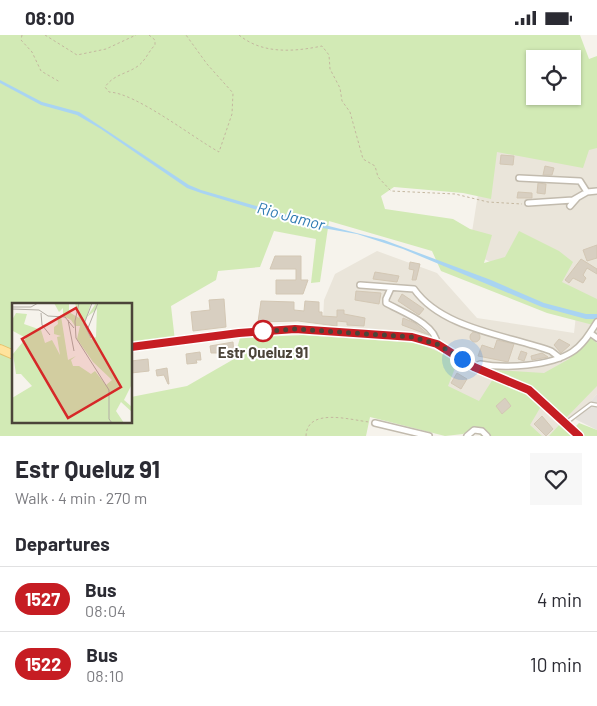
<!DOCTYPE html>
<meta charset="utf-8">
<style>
:root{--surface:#fff;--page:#f7f7f7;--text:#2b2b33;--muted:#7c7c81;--line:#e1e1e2}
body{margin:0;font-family:Barlow,sans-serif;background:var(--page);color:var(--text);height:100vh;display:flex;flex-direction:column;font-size:19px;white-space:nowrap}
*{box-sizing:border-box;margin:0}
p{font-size:16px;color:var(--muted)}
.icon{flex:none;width:28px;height:28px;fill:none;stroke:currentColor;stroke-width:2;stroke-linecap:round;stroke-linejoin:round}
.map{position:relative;height:401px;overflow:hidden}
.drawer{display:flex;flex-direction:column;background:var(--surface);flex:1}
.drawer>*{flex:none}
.badge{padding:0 10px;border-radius:16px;font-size:18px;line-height:32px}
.tools{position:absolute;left:526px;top:15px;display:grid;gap:10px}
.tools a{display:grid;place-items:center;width:55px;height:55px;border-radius:0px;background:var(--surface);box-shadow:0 1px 4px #0004;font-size:25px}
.you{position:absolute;width:25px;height:25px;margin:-12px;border:4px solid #fff;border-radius:50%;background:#1a73e8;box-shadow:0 0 0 8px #1a73e833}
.map>.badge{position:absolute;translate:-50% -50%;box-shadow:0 0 0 2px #fff}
h2{padding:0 15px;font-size:19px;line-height:45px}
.round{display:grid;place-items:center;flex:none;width:52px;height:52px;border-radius:0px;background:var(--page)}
.head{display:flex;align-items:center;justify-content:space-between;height:85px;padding:0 15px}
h1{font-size:24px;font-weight:700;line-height:38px}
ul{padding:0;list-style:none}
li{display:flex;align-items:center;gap:15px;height:65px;padding:0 15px;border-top:1px solid var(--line)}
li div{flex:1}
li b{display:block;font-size:19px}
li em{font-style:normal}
li .badge{min-width:55px;font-weight:700;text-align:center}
.status{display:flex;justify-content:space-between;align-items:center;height:35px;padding:0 25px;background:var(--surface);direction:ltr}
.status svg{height:14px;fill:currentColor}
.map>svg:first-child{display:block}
.residential{fill:#eae5da}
.industrial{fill:#e6e2dd}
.green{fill:#d2eab5;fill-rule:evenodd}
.water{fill:#a9d4f2}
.building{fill:#d8cfc1;stroke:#d3c7b4}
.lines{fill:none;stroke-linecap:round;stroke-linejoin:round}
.lane-casing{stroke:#c2bbae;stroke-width:5}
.street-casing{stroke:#c2bbae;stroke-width:8}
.primary-casing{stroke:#e6c16a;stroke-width:10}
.path{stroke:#c4b79f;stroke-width:1;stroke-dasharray:2.5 2.5;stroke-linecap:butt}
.lane{stroke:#fff;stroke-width:2.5}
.street{stroke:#fff;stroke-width:5}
.primary{stroke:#ffe39c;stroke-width:8}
.line-casing{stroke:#fff;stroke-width:11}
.line{stroke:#c61d23;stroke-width:8}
.walk{stroke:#4b4439;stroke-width:5;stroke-dasharray:0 9}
.stop-dot{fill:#fff;stroke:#c61d23;stroke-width:2.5}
.labels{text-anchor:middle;stroke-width:4;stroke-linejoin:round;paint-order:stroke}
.stop-label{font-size:15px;font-weight:bold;fill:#4b4439;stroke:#fff}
.water-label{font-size:16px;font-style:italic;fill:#2e7ab2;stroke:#fff}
.inset-road{fill:none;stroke:#b2ada4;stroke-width:1}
.view{fill:#d62828;fill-opacity:0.15;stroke:#d62828;stroke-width:2.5}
.inset-edge{fill:none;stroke:#4b4439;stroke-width:2.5}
</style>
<div class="status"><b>08:00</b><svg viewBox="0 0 49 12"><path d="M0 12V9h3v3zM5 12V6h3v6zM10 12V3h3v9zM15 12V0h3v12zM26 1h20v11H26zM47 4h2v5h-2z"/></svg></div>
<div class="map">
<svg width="597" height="401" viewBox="0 0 597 401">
<rect width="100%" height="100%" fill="#f6f3ec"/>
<!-- residential -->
<path class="residential" d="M487,102L597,104V359L560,401H515L322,306L324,265L335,239L377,216L437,238L477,283L574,298L577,272L469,216Z"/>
<!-- industrial -->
<path class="industrial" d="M597,359V395L575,384Z"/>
<!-- green -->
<path class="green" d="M0,0H580L589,24L597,21V113L589,115L583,133L497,117L491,164L463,158L394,152L381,161L385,174L453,184L470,194L492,200L484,228L505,222L519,196L559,216L573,227L562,247L597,264V291L547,278L441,236L432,216L329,186L320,247L311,248L316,204L274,196L260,232L218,236L216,245L171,271L175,306L131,312V270H14V387H131V362L187,351L234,324L240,303L304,300L417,308L449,321L457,328L448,351L479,366L493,344L496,335L544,338L569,324L591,303L597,308V351L565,384L540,373L530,390L542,401H481L472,393L463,399L445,401L370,382L366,401H0ZM535,24H572V61H535Z
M579,388L597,395V401H549L560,389L572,395Z"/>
<!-- water -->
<path class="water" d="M0,45L42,67L79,77L189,150L201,155L301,184L384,205L491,245L544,268L586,279H597V284H586L542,272L403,214L357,199L311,191L201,158L187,153L101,94L77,80L41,70L0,48Z"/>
<!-- building -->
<path class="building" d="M501,120L514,121L513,130L500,129Z
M545,131L554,133L552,140H543Z
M538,148L546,149L545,159L537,158Z
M518,157L532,158V163H517Z
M597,210V223L587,226L583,215Z
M275,221H301V245H308L303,259H276V245H296V234H270Z
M581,224L597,234V239L587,233L583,240L586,243L583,248L573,243L569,248L565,245Z
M410,227L420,229L416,245H412L414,235L409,234Z
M375,237L399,241L397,247L373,244Z
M356,256L381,258L379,269L355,265Z
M402,259L424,274L419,280L398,266Z
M224,264L226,292L193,296L191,277L210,275L209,265Z
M261,266L294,267V275L304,276L305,266L319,267V277H322V281L337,282V275H344V279L365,283L364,291L347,290V287L337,286V291L298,286L258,287Z
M403,283L415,288L429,300L402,290Z
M470 302a5 5 0 1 1 10 0a5 5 0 1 1-10 0Z
M559,304L570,310L561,318L554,310Z
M497,305L514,309L508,327L478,321L482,310L494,314Z
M233,307L234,319L225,320L224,318H211L210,311Z
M521,316L527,318L524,326L518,324Z
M200,317L201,325H196L197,328L187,329L186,319Z
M542,318L548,322L532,325L531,321Z
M148,324L149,336L131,338V326Z
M167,333L169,349H168L164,340L157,341L156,335Z
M457,338L467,344L461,354L451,348Z
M505,363L511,371L502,379L496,371Z
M542,381L553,394L546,401L534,389Z"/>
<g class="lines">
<!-- lane casing -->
<g class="lane-casing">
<path id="lane" d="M567,387L591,369L597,370"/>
</g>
<!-- street casing -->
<g class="street-casing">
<path id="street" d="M519,143L580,146L587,157
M528,168L573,165L587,157L597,156
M570,171L577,163
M360,250L414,254C442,294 507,300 551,316L560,323
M391,253L386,264V268C402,277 436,289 437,309
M590,298L597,303
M474,332L480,329C505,334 550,331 572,317C583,310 590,298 597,287
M375,388L429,401
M467,401L474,395L482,396L487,401"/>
</g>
<!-- primary casing -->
<g class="primary-casing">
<path id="primary" d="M131,312L239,298L295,294L412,302L437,309L474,332L529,355L579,401
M0,314L14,320"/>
</g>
<!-- path -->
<path class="path" d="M22,0L21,5L32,17L41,36L60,47
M45,0L77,20L106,14L136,0
M149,0L155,5V10C148,17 146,25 138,31C127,39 114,39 105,52L109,57C136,58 192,102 219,117L232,79L233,58L207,29L186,0
M239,0C262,19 293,17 322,11L329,20L330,34L340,53L342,66L350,77L363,124L375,131L378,142L391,156L455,159L488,167L522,169
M306,401C307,372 351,385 369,387"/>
<!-- lane -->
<use href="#lane" class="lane"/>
<!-- street -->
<use href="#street" class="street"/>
<!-- primary -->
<use href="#primary" class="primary"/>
</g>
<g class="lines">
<!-- line casing -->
<g class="line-casing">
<path id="line" d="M131,312L239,298L295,294L412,302L437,309L474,332L529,355L579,401"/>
</g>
<!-- line -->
<use href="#line" class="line"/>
<!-- walk -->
<path class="walk" d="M263,296L261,297L295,294L412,302L437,309L462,324"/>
</g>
<!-- markers -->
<circle class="stop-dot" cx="263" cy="296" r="10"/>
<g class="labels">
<!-- stop labels -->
<g class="stop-label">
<text x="263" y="323">Estr Queluz 91</text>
</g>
<!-- water labels -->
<g class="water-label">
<text transform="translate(291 181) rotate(15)" y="6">Rio Jamor</text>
</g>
</g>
<!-- overview -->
<g transform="translate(12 268)">
<rect width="120" height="120" fill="#f6f3ec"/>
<path d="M42,0H57V9L67,15L63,0H79L72,22L79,36L84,34L85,6L75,14L84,0H120V81L112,97L120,104V109L109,99L104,108L112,120H0V95L20,83L9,71H4L1,51L14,35L1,28L0,17L4,10L15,11L12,21L29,27L33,40L40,37L48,52L45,34L49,33L42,31V24L46,21L45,13H49L56,57L64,53L59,57L61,63H67L79,71L83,68L94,82L100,77L81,59L65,36L68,23H63L59,17L51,13V5L47,9Z" fill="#d2eab5"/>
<path class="inset-road" d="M67,0L63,18L64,35L97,87V116L100,120M0,4H19L26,0M0,6L27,7L36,13L53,14L62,25M29,10L30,22L38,32M56,17L62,48M76,25L86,0M79,35L72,21L80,0"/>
<path class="view" d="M64,5L109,84L56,115L10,36Z"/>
<rect width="120" height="120" class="inset-edge"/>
</g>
</svg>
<div class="tools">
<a><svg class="icon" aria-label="locate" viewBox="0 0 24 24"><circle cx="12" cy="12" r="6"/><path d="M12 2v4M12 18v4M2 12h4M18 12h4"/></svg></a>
</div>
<div class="you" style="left:462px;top:324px"></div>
</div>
<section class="drawer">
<div class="head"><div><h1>Estr Queluz 91</h1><p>Walk · 4 min · 270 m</p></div><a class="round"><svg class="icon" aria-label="heart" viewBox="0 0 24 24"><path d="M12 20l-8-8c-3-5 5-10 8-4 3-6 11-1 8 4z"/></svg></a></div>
<h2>Departures</h2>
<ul>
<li><span class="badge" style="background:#c61d23;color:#fff">1527</span><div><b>Bus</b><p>08:04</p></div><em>4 min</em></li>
<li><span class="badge" style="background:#c61d23;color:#fff">1522</span><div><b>Bus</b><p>08:10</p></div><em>10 min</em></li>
</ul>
</section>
